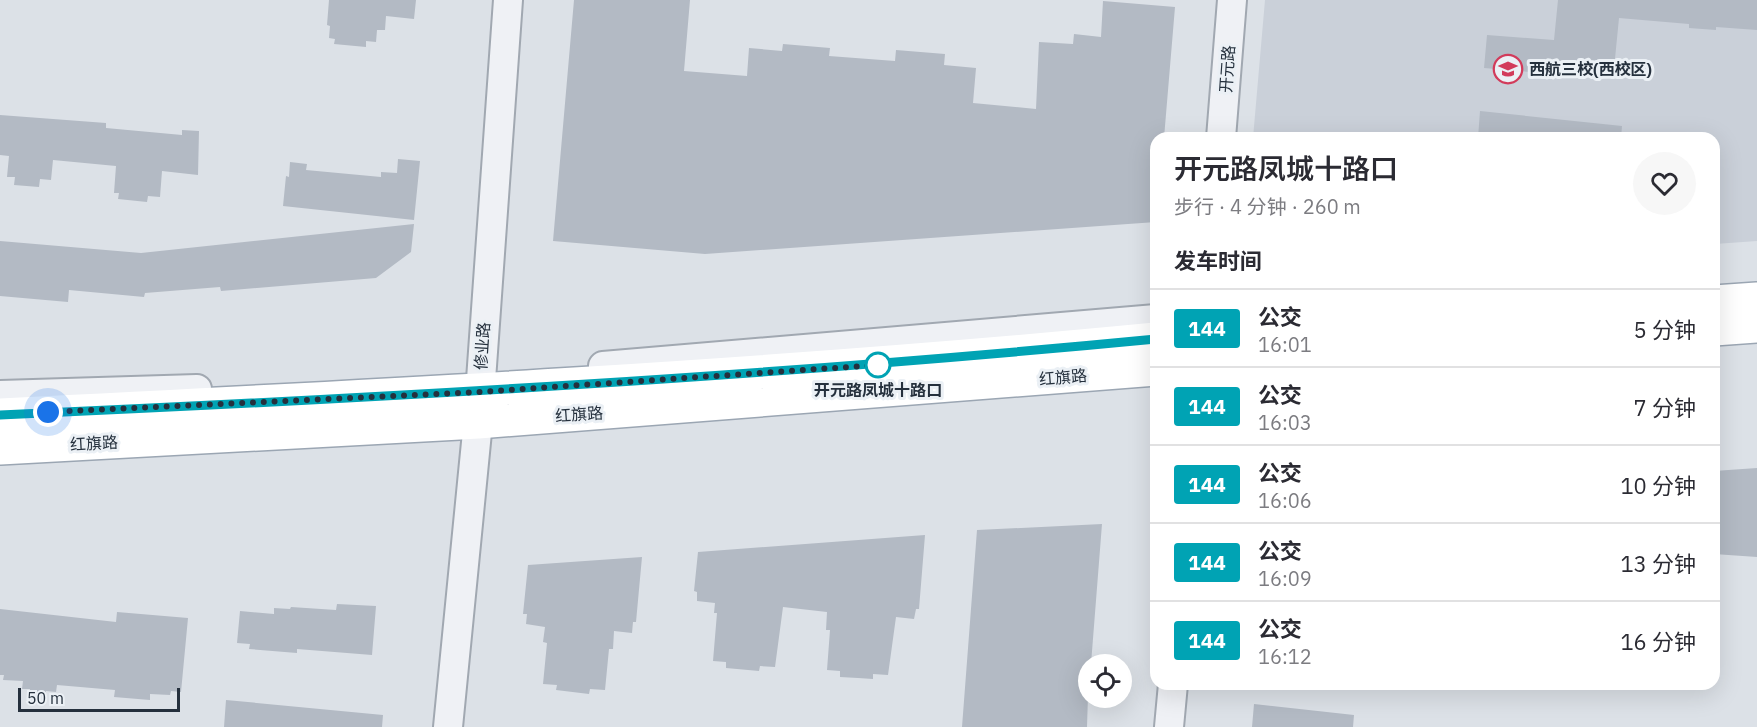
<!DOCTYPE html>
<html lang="zh">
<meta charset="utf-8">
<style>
:root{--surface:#fff;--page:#f7f7f7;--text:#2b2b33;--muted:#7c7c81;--line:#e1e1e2}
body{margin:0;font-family:"IBM Plex Sans","Noto Sans SC",sans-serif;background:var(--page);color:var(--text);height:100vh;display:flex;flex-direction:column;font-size:22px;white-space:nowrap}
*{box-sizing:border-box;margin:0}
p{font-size:20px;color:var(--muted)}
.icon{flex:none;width:33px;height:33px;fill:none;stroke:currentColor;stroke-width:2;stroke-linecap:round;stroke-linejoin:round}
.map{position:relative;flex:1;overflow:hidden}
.panel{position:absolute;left:1150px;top:132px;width:570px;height:558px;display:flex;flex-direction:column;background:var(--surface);border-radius:18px;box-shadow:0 6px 24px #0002}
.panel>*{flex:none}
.badge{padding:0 12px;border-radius:4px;font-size:21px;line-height:39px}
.fabs{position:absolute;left:1078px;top:654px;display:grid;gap:12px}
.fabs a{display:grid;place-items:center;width:54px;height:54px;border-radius:50%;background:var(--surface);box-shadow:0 6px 24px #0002;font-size:30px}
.scale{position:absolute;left:18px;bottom:15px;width:162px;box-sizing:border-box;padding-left:6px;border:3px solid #25303d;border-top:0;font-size:16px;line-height:21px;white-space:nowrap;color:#25303d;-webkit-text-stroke:4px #ebf0f5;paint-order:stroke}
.you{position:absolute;width:30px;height:30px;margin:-15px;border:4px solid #fff;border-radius:50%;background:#1a73e8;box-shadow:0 0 0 9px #1a73e833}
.map>.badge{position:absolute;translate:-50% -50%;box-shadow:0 0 0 3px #fff}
h2{padding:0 24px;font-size:22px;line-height:54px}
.round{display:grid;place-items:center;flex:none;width:63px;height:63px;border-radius:32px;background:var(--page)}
.head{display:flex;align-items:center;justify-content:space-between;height:102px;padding:0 24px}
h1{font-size:28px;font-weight:600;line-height:45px}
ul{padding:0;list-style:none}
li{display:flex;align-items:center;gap:18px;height:78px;padding:0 24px;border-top:2px solid var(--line)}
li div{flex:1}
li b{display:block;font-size:22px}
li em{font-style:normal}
li .badge{min-width:66px;font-weight:700;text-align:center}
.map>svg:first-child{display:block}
.built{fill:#cad0d9}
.building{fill:#b3bac4}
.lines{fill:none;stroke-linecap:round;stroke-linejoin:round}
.minor-casing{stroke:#a1a8b1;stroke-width:32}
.major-casing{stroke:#9ba6b3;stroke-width:36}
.minor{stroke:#eff1f5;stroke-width:28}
.major{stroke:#fff;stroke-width:33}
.line-casing{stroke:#fff;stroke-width:14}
.line{stroke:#00a3b4;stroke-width:9}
.walk{stroke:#25303d;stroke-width:6;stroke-dasharray:0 10.8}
.stop-dot{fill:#fff;stroke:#00a3b4;stroke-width:3}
.labels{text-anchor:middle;stroke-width:6;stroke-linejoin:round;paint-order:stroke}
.street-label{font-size:16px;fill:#25303d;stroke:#ebf0f5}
.poi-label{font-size:16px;font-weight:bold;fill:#25303d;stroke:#ebf0f5;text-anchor:start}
.stop-label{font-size:16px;font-weight:bold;fill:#25303d;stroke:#ebf0f5}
</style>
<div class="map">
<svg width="1757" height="727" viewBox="0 0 1757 727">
<rect width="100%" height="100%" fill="#dce1e7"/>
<!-- built -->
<path class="built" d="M1265,0H1757V241L1715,244L1714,138H1253Z"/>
<!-- building -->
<path class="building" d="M329,0H416L414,19L386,16L385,30H377L376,42L366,41V47L334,44L335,39L329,38L330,26L327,25Z
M574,0H690L684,71L747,76L749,48L782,51L783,44L830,48L829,56L895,61L896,50L945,54L944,65L976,68L973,103L1036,109L1039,42L1073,44L1074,34L1101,37L1103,1L1175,7L1164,138H1156V222L705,254L553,241Z
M1558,0H1757V30L1716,27V30L1689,28V24L1619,18L1613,79L1484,68L1487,35L1554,40Z
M1480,111L1622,126L1621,138H1478Z
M0,115L106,123V128L182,135V130L199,131L198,175L162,171L160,197L148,196L147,202L118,199L119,193H114L116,166L53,160L51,180L40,179L39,187L14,185L15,177H7L9,156L0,155Z
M398,159L420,161L414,220L283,206L286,176L289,177L290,162L307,164L306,170L381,177V172L397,173Z
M414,224L411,252L376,278L221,291L220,287L145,293L144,297L69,290L68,302L0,296V241L141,253Z
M1757,468V557L1714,554V471Z
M1102,524L1091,664H1089L1087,727H962L977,530Z
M925,535L919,609H916L914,619L896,617L888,675L873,674V679L858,678L840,677V671L827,670L830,630H826L827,612L783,607L775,667L760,666L759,671L726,668V662L713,661L717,613H714L715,603L697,601V592L694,591L698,552Z
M642,557L636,622H633L632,633L614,631L613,649H609L605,690L590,689L589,694L556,690L557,685L543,684L547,643L543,642L545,627L526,624L527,614H523L528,565Z
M337,604L376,606L372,655L297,649V653L249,649L250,644L237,643L240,611L274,614V608L290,609L291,607L336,610Z
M0,609L116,622L117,612L188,618L181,692L171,691L170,695L150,694V700L114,697L115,690L57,685L56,692L46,691V696L29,695L30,689H22L23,681L3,680L4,675H0Z
M226,700L383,715L382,727H224Z
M1254,704L1354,715L1353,727H1252Z"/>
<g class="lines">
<!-- minor casing -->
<g class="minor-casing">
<path id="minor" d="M1221,138L1232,0
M603,366L1156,319
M0,395L197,389
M448,727L478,422L508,0
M1169,727L1173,684"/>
</g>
<!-- major casing -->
<g class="major-casing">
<path id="major" d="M1714,302L1757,299
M1714,329L1757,326
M0,415C386,396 772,376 1156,339
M0,448L478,422L1156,369"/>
</g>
<!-- minor -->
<use href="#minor" class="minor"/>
<!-- major -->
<use href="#major" class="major"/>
</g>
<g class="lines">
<!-- line casing -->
<g class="line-casing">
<path id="line" d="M0,415C386,398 772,376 1156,339"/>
</g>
<!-- line -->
<use href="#line" class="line"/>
<!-- walk -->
<path class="walk" d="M48,412L478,392L878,365"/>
</g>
<!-- icons -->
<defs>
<g id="school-ring" transform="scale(1.5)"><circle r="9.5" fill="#ebf0f5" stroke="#d23b5b" stroke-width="1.5"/><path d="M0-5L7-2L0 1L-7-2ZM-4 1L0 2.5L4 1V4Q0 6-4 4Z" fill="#d23b5b"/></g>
</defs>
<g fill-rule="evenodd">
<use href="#school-ring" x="1508" y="69"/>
</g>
<!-- markers -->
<circle class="stop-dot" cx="878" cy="365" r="12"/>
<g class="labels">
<!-- street labels -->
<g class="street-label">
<text transform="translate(1227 69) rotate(-86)" y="6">开元路</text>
<text transform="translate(482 346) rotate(-86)" y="6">修业路</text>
<text transform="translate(1063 377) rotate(-5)" y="6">红旗路</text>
<text transform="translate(579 414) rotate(-4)" y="6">红旗路</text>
<text transform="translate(94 443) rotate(-3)" y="6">红旗路</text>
</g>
<!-- poi labels -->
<g class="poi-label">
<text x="1529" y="75">西航三校(西校区)</text>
</g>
<!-- stop labels -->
<g class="stop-label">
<text x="878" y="396">开元路凤城十路口</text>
</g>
</g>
</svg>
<div class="fabs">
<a><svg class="icon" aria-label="locate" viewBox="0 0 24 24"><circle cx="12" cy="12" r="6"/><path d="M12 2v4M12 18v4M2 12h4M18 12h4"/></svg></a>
</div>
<div class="scale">50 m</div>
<div class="you" style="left:48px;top:412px"></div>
<section class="panel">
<div class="head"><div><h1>开元路凤城十路口</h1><p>步行 · 4 分钟 · 260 m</p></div><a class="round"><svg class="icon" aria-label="heart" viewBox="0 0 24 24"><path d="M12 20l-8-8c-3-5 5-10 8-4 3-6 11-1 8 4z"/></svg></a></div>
<h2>发车时间</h2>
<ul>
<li><span class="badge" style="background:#00a3b4;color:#fff">144</span><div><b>公交</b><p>16:01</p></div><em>5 分钟</em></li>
<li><span class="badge" style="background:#00a3b4;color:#fff">144</span><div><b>公交</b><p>16:03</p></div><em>7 分钟</em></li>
<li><span class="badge" style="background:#00a3b4;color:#fff">144</span><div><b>公交</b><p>16:06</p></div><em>10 分钟</em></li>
<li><span class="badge" style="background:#00a3b4;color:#fff">144</span><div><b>公交</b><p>16:09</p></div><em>13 分钟</em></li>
<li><span class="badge" style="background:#00a3b4;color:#fff">144</span><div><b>公交</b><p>16:12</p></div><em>16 分钟</em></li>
</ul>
</section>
</div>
